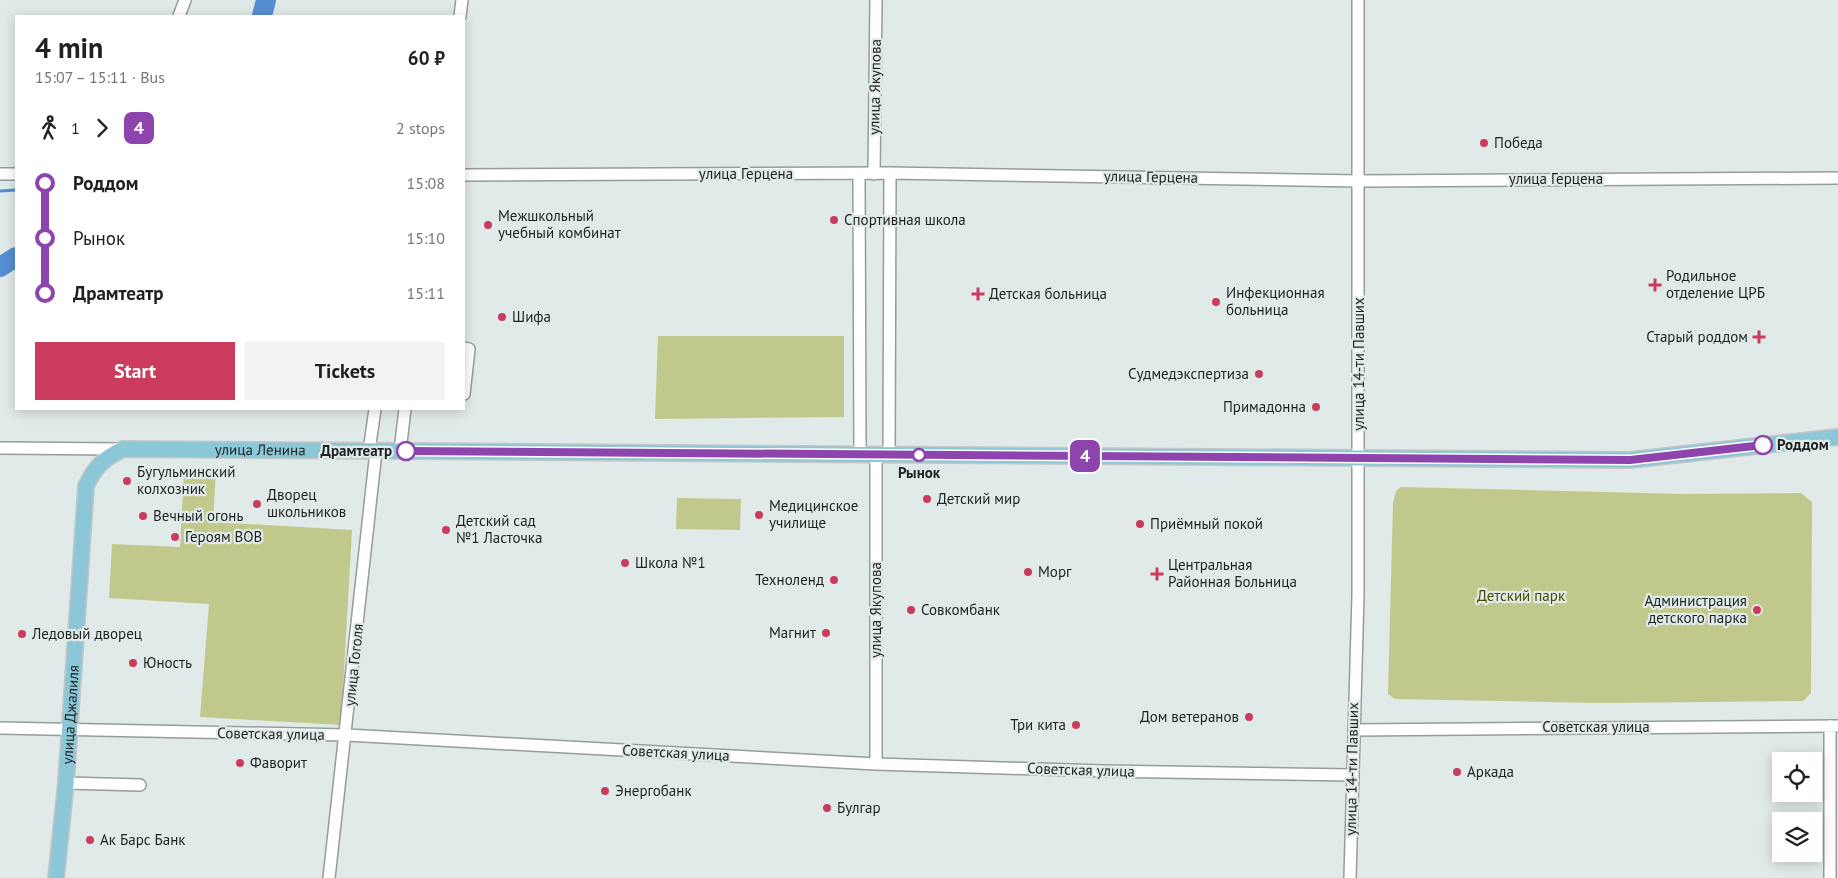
<!DOCTYPE html>
<meta charset="utf-8">
<style>
:root{--surface:#fff;--page:#f2f2f2;--text:#202124;--muted:#757577;--accent:#cb3b5e}
body{margin:0;font-family:"PT Sans",sans-serif;background:var(--page);color:var(--text);height:100vh;display:flex;flex-direction:column;font-size:19px;white-space:nowrap}
*{box-sizing:border-box;margin:0}
p{font-size:16px;color:var(--muted)}
.icon{flex:none;width:28px;height:28px;fill:none;stroke:currentColor;stroke-width:2;stroke-linecap:round;stroke-linejoin:round}
.map{position:relative;flex:1;overflow:hidden}
.drawer{position:absolute;left:15px;top:15px;width:450px;height:395px;display:flex;flex-direction:column;background:var(--surface);border-radius:0px;box-shadow:0 2px 12px #0003}
.drawer>*{flex:none}
.badge{padding:0 10px;border-radius:8px;font-size:18px;line-height:32px}
.tools{position:absolute;left:1772px;top:752px;display:grid;gap:10px}
.tools a{display:grid;place-items:center;width:50px;height:50px;border-radius:0px;background:var(--surface);box-shadow:0 2px 12px #0003;font-size:25px}
.map>.badge{position:absolute;translate:-50% -50%;box-shadow:0 0 0 2px #fff}
.legs{display:flex;align-items:center;gap:8px;height:55px;padding:0 20px;font-size:16px}
.legs p{margin-inline-start:auto}
.summary{display:flex;align-items:center;justify-content:space-between;height:85px;padding:0 20px}
h1{font-size:28px;font-weight:800;line-height:38px}
.action{display:flex;gap:10px;margin-top:auto;padding:10px 20px}
.action a{flex:1;height:58px;border-radius:0px;background:var(--accent);color:#fff;font-size:20px;font-weight:800;line-height:58px;text-align:center}
.action a+a{background:var(--page);color:var(--text)}
ul{padding:0 20px;list-style:none}
li{display:flex;align-items:center;gap:18px;height:55px;font-size:19px}
li i{display:grid;place-items:center;width:8px;height:100%;margin:0 6px;background:currentColor}
li i::after{content:'';width:12px;height:12px;margin:-6px;border:4px solid;border-radius:50%;background:var(--surface)}
li p{margin-inline-start:auto}
li:first-child i{background:linear-gradient(#0000 50%,currentColor 0)}
li:last-child i{background:linear-gradient(currentColor 50%,#0000 0)}
.map>svg:first-child{display:block}
.green{fill:#c0c98b}
.lines{fill:none;stroke-linecap:round;stroke-linejoin:round}
.stream{stroke:#558ed1;stroke-width:3}
.river{stroke:#558ed1;stroke-width:20}
.minor-casing{stroke:#949d9b;stroke-width:14}
.major-casing{stroke:#c4c6c5;stroke-width:18}
.minor{stroke:#fff;stroke-width:11}
.major{stroke:#8bc7d7;stroke-width:15}
.line-1-casing{stroke:#fff;stroke-width:11}
.line-1{stroke:#8e44ad;stroke-width:8}
.poi-dot{fill:#cb3b5e;stroke:#e0eae8;stroke-width:2}
.stop-1-dot{fill:#fff;stroke:#8e44ad;stroke-width:2.5}
.labels{text-anchor:middle;stroke-width:4.5;stroke-linejoin:round;paint-order:stroke}
.street-label{font-size:15px;fill:#1e2221;stroke:#e0eae8}
.poi-label{font-size:15px;fill:#1e2221;stroke:#e0eae8;text-anchor:start}
.stop-label{font-size:15px;font-weight:bold;fill:#1e2221;stroke:#e0eae8;text-anchor:start}
.park-label{font-size:15px;fill:#474d03;stroke:#e0eae8}
</style>
<div class="map">
<svg width="1838" height="878" viewBox="0 0 1838 878">
<rect width="100%" height="100%" fill="#e0eae8"/>
<!-- green -->
<path class="green" d="M658,336H844V417L655,419Z
M184,470L216,471L213,522L352,530L341,725L200,717L209,604L109,598L112,544L180,547Z
M1401,487L1683,494L1801,493L1812,502L1811,693L1803,701L1599,703L1395,699L1388,694L1393,503L1396,491Z
M677,498L741,499L740,530L676,529Z"/>
<g class="lines">
<!-- stream -->
<path class="stream" d="M0,191L16,190"/>
<!-- river -->
<path class="river" d="M262,16L266,0
M0,267L16,257"/>
<!-- minor casing -->
<g class="minor-casing">
<path id="minor" d="M179,16L185,0
M460,16L462,0
M0,174H16
M859,174L860,455
M874,174L876,0
M464,175L890,173L1359,181L1838,178
M464,348L469,349L464,394
M0,448L121,449
M369,451L375,409
M400,451L405,409
M876,455V764
M889,455L890,173
M1830,726V878
M0,728L347,735L876,764L1102,771L1352,775
M1354,730L1838,726
M66,783L140,785
M329,878L376,451
M1350,878L1358,595V0"/>
</g>
<!-- major casing -->
<g class="major-casing">
<g id="major">
<path id="s1" d="M56,878L66,783L86,486C95,467 104,458 123,449L1630,460L1838,437"/>
</g>
</g>
<!-- minor -->
<use href="#minor" class="minor"/>
<!-- major -->
<use href="#major" class="major"/>
</g>
<g class="lines">
<!-- line-1 casing -->
<g class="line-1-casing">
<path id="line-1" d="M406,451L1630,460L1763,445"/>
</g>
<!-- line-1 -->
<use href="#line-1" class="line-1"/>
</g>
<!-- markers -->
<g class="poi-dot">
<circle cx="1484" cy="143" r="5"/>
<circle cx="834" cy="220" r="5"/>
<circle cx="488" cy="225" r="5"/>
<path d="M1652.5 277.5h5v5h5v5h-5v5h-5v-5h-5v-5h5z"/>
<path d="M975.5 286.5h5v5h5v5h-5v5h-5v-5h-5v-5h5z"/>
<circle cx="1216" cy="302" r="5"/>
<circle cx="502" cy="317" r="5"/>
<path d="M1756.5 329.5h5v5h5v5h-5v5h-5v-5h-5v-5h5z"/>
<circle cx="1259" cy="374" r="5"/>
<circle cx="1316" cy="407" r="5"/>
<circle cx="127" cy="481" r="5"/>
<circle cx="927" cy="499" r="5"/>
<circle cx="257" cy="504" r="5"/>
<circle cx="759" cy="515" r="5"/>
<circle cx="143" cy="516" r="5"/>
<circle cx="1140" cy="524" r="5"/>
<circle cx="446" cy="530" r="5"/>
<circle cx="175" cy="537" r="5"/>
<circle cx="625" cy="563" r="5"/>
<circle cx="1028" cy="572" r="5"/>
<path d="M1154.5 566.5h5v5h5v5h-5v5h-5v-5h-5v-5h5z"/>
<circle cx="834" cy="580" r="5"/>
<circle cx="911" cy="610" r="5"/>
<circle cx="1757" cy="610" r="5"/>
<circle cx="826" cy="633" r="5"/>
<circle cx="22" cy="634" r="5"/>
<circle cx="133" cy="663" r="5"/>
<circle cx="1249" cy="717" r="5"/>
<circle cx="1076" cy="725" r="5"/>
<circle cx="240" cy="763" r="5"/>
<circle cx="1457" cy="772" r="5"/>
<circle cx="605" cy="791" r="5"/>
<circle cx="827" cy="808" r="5"/>
<circle cx="90" cy="840" r="5"/>
</g>
<g class="stop-1-dot">
<circle cx="1763" cy="445" r="9"/>
<circle cx="406" cy="451" r="9"/>
<circle cx="919" cy="455" r="6"/>
</g>
<g class="labels">
<!-- street labels -->
<g class="street-label">
<text transform="translate(875 87) rotate(-89)" y="5">улица Якупова</text>
<text x="746" y="179">улица Герцена</text>
<text transform="translate(1151 177) rotate(1)" y="5">улица Герцена</text>
<text x="1556" y="184">улица Герцена</text>
<text transform="translate(1359 364) rotate(-90)" y="5">улица 14-ти Павших</text>
<text dy="5" stroke="none"><textPath href="#s1" startOffset="584">улица Ленина</textPath></text>
<text transform="translate(876 610) rotate(-90)" y="5">улица Якупова</text>
<text transform="translate(354 665) rotate(-84)" y="5">улица Гоголя</text>
<text dy="5" stroke="none"><textPath href="#s1" startOffset="164">улица Джалиля</textPath></text>
<text x="1596" y="732">Советская улица</text>
<text transform="translate(271 734) rotate(1)" y="5">Советская улица</text>
<text transform="translate(676 753) rotate(3)" y="5">Советская улица</text>
<text transform="translate(1352 769) rotate(-89)" y="5">улица 14-ти Павших</text>
<text transform="translate(1081 770) rotate(2)" y="5">Советская улица</text>
</g>
<!-- poi labels -->
<g class="poi-label">
<text x="1494" y="148">Победа</text>
<text x="498" y="221">Межшкольный<tspan x="498" dy="17">учебный комбинат</tspan></text>
<text x="844" y="225">Спортивная школа</text>
<text x="1666" y="281">Родильное<tspan x="1666" dy="17">отделение ЦРБ</tspan></text>
<text x="1226" y="298">Инфекционная<tspan x="1226" dy="17">больница</tspan></text>
<text x="989" y="299">Детская больница</text>
<text x="512" y="322">Шифа</text>
<text x="1748" y="342" text-anchor="end">Старый роддом</text>
<text x="1249" y="379" text-anchor="end">Судмедэкспертиза</text>
<text x="1306" y="412" text-anchor="end">Примадонна</text>
<text x="137" y="477">Бугульминский<tspan x="137" dy="17">колхозник</tspan></text>
<text x="267" y="500">Дворец<tspan x="267" dy="17">школьников</tspan></text>
<text x="937" y="504">Детский мир</text>
<text x="769" y="511">Медицинское<tspan x="769" dy="17">училище</tspan></text>
<text x="153" y="521">Вечный огонь</text>
<text x="456" y="526">Детский сад<tspan x="456" dy="17">№1 Ласточка</tspan></text>
<text x="1150" y="529">Приёмный покой</text>
<text x="185" y="542">Героям ВОВ</text>
<text x="635" y="568">Школа №1</text>
<text x="1168" y="570">Центральная<tspan x="1168" dy="17">Районная Больница</tspan></text>
<text x="1038" y="577">Морг</text>
<text x="824" y="585" text-anchor="end">Техноленд</text>
<text x="1747" y="606" text-anchor="end">Администрация<tspan x="1747" dy="17">детского парка</tspan></text>
<text x="921" y="615">Совкомбанк</text>
<text x="816" y="638" text-anchor="end">Магнит</text>
<text x="32" y="639">Ледовый дворец</text>
<text x="143" y="668">Юность</text>
<text x="1239" y="722" text-anchor="end">Дом ветеранов</text>
<text x="1066" y="730" text-anchor="end">Три кита</text>
<text x="250" y="768">Фаворит</text>
<text x="1467" y="777">Аркада</text>
<text x="615" y="796">Энергобанк</text>
<text x="837" y="813">Булгар</text>
<text x="100" y="845">Ак Барс Банк</text>
</g>
<!-- stop labels -->
<g class="stop-label">
<text x="1777" y="450">Роддом</text>
<text x="392" y="456" text-anchor="end">Драмтеатр</text>
<text x="919" y="478" text-anchor="middle">Рынок</text>
</g>
<!-- park labels -->
<g class="park-label">
<text x="1521" y="601">Детский парк</text>
</g>
</g>
</svg>
<div class="tools">
<a><svg class="icon" aria-label="locate" viewBox="0 0 24 24"><circle cx="12" cy="12" r="6"/><path d="M12 2v4M12 18v4M2 12h4M18 12h4"/></svg></a>
<a><svg class="icon" aria-label="layers" viewBox="0 0 24 24"><path d="M12 4l9 5-9 5-9-5zM3 14l9 5 9-5"/></svg></a>
</div>
<b class="badge" style="left:1085px;top:456px;background:#8e44ad;color:#fff">4</b>
<section class="drawer">
<div class="summary"><div><h1>4 min</h1><p>15:07 – 15:11 · Bus</p></div><b>60 ₽</b></div>
<div class="legs"><svg class="icon" aria-label="walk" viewBox="0 0 24 24"><circle cx="13" cy="4" r="2"/><path d="M13 8l-2 6 4 7M11 14l-3 7M7 12l3-4h3l4 4"/></svg>1<svg class="icon" aria-label="forward" viewBox="0 0 24 24"><path d="M9 5l7 7-7 7"/></svg><b class="badge" style="background:#8e44ad;color:#fff">4</b><p>2 stops</p></div>
<ul>
<li><i style="color:#8e44ad"></i><b>Роддом</b><p>15:08</p></li>
<li><i style="color:#8e44ad"></i><span>Рынок</span><p>15:10</p></li>
<li><i style="color:#8e44ad"></i><b>Драмтеатр</b><p>15:11</p></li>
</ul>
<div class="action"><a>Start</a><a>Tickets</a></div>
</section>
</div>
